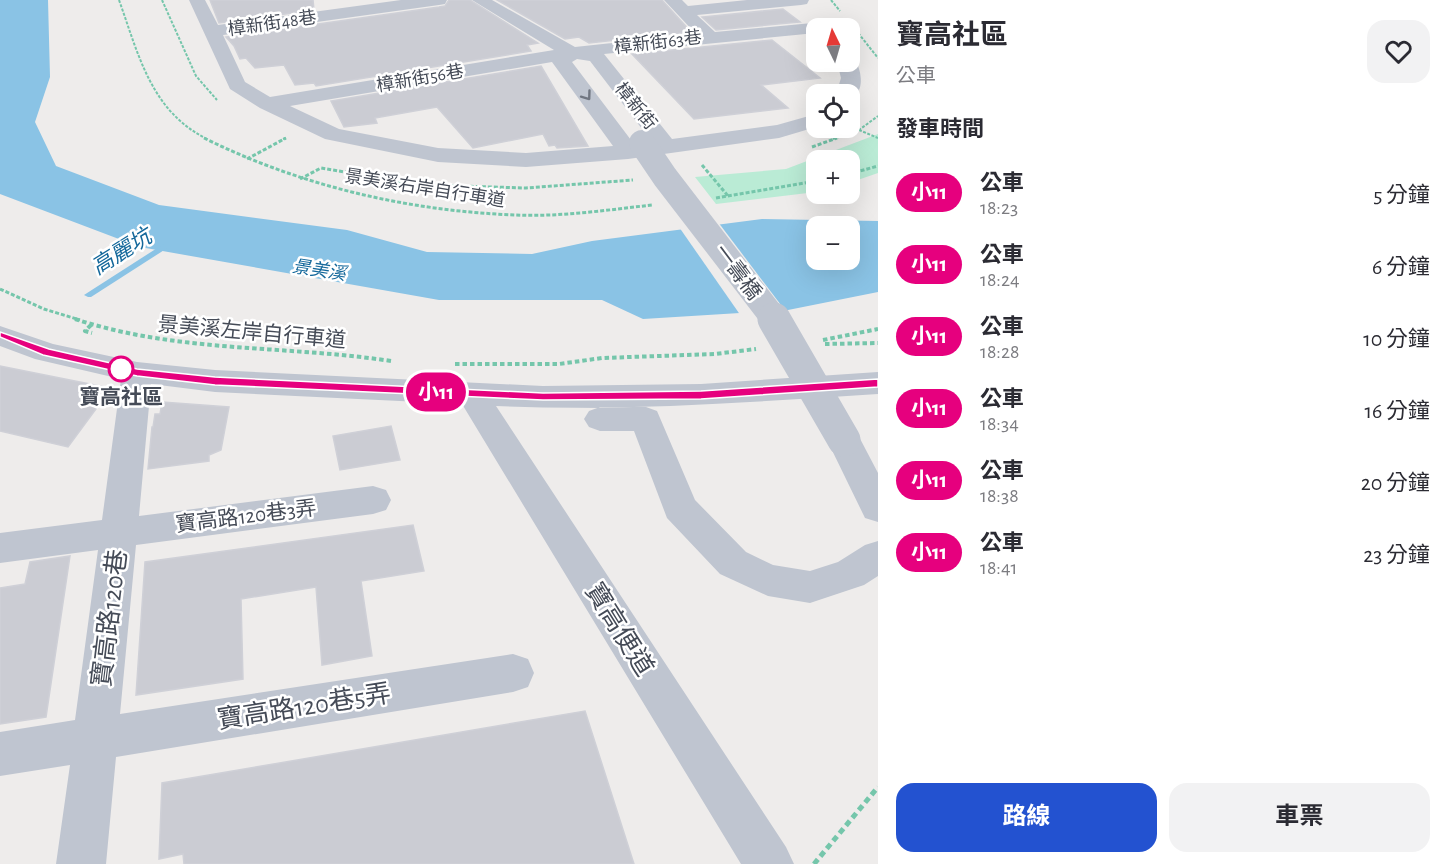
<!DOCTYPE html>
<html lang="zh-TW">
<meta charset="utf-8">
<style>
:root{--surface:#fff;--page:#f2f2f3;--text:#2b2b33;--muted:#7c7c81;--accent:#2352d0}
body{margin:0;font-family:"Alegreya Sans","Noto Sans TC",sans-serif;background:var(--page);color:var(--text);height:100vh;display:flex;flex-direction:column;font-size:22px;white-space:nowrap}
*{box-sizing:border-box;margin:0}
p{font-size:20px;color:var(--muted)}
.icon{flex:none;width:33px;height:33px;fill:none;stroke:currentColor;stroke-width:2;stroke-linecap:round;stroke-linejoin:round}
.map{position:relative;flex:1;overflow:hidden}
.side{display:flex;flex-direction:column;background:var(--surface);width:570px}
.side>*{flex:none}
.badge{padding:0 12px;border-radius:20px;font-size:21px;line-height:39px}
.needle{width:39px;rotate:355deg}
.tools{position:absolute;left:806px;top:18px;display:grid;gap:12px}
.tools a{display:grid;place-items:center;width:54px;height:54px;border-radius:12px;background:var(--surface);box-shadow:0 6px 24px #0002;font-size:30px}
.map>.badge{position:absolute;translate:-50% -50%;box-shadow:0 0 0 3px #fff}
h2{padding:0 18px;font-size:22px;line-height:54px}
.round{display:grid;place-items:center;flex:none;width:63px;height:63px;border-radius:18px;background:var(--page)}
.head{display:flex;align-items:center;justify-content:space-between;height:102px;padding:0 18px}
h1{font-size:28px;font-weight:700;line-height:45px}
.action{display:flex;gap:12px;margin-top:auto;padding:12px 18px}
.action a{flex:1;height:69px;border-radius:18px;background:var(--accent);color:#fff;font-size:24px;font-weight:700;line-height:69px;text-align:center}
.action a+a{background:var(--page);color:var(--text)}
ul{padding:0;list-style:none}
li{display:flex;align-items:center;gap:18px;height:72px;padding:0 18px}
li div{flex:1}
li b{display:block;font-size:22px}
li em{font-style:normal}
li .badge{min-width:66px;font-weight:700;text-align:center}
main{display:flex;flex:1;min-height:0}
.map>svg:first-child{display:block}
.green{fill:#baebd5}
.water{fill:#8ac3e5;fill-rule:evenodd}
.pier{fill:#eeeceb}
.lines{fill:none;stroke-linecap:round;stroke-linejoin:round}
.stream{fill:#8ac3e5;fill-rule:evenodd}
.building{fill:#cbccd3;stroke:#cfd0d7;stroke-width:1.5}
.path-far3{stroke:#75c6ab;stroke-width:2;stroke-dasharray:3 1.5;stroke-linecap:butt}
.path-far2{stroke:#75c6ab;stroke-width:3;stroke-dasharray:4 2;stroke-linecap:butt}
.path-far1{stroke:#75c6ab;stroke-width:4;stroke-dasharray:4.5 3;stroke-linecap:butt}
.path{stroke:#75c6ab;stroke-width:5;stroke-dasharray:6 4;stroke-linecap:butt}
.minor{fill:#bfc5d0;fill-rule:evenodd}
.minor-bridge-far1{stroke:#bfc5d0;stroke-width:26}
.minor-bridge{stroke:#bfc5d0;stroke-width:33}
.oneway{stroke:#707681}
.line{fill:#e6007e;stroke:#fff;stroke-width:1.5}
.stop-dot{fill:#fff;stroke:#e6007e;stroke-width:3}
.labels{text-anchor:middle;stroke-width:5;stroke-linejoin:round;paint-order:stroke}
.far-street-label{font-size:18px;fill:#454b57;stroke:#fff}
.far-water-label{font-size:18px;font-style:italic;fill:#14689b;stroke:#fff}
.street-label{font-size:21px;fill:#454b57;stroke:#fff}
.stop-label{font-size:21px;font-weight:bold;fill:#454b57;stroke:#fff}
.water-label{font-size:22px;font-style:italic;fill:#14689b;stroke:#fff}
.near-street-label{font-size:26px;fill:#454b57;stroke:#fff}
</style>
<main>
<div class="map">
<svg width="878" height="864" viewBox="0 0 878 864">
<rect width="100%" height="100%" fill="#eeeceb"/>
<!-- green -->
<path class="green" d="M878,134V173L849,183V160H816V192L716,204L695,177L786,169Z"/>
<!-- water -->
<path class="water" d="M0,0H48L50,77L35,122L56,166L159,205L347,230L427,252L532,254L592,241L762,219L878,221V292L788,310L643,319L602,300H439L140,247L0,194ZM816,226H849V260H816Z"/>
<!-- pier -->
<path class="pier" d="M718,222L787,313L741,316L679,227Z"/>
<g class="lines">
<!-- stream -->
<path class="stream" d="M165,243H168L172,245L91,297H88L84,295Z"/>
</g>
<!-- building -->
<path class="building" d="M210,0H313L314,10L219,23Z
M449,0H470L538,43L527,45L531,51L316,86L314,83L295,85L284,65L255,68L246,58L240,59L234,46L226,37L439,7L445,6Z
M497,0H662L691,32L589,43L579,37L565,39Z
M783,9L800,22L716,30L702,17Z
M772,40L820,78L761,85L788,108L694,119L632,54Z
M541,66L588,146L557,148L555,145L549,146L543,134L473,148L437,107L375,118L377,123L344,127L331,101Z
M0,366L105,387L97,397L104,398L68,447L0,431Z
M162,402L229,407L221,450L209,455V461L148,469L152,427H153L155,414H160Z
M391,426L400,460L340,470L333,436Z
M413,525L424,571L361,581L372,656L322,665L316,587L241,599L243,679L136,695L145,562Z
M70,556L46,717L0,724V588L25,584L30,562Z
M585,711L634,864H184L183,854L159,859L162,783Z"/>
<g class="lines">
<!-- path-far3 -->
<path class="path-far3" d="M119,0C139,56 151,111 207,139
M162,0L196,76L217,100
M831,0L840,11
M847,19L878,58
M859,130L878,138
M283,139L286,138
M833,139L859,130L878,116"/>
<!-- path-far2 -->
<path class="path-far2" d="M204,138C301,186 408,211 516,215C561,217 607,210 652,205
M812,147L837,138
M247,159L286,138
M702,165L728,196
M849,174L878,166
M300,179L321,168L423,185L526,188L633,180
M716,198L816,181
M0,289L44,309L80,320"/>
<!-- path-far1 -->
<path class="path-far1" d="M75,319C178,353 286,345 391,361
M91,325L85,331L92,333
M823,340L878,329
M825,344L878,343
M455,364H559L602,358L715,354L756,349"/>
<!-- path -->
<path class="path" d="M814,864L878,787"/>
<!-- minor -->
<path class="minor" d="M189,0H205L218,25L401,0H447L445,4L439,5L223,35L245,82L270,97L554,50L472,0H492L575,47L696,34L664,0H682L688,6L747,0H809L807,4L801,5L697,15L715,32L823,22L829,23L832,27L816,28V33L604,54L672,139L777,125L816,114V127L779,138L628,159L526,167L438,162L325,139L260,108L230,89ZM577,59L590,61L652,142L634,144L572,62ZM552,62L613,146L526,153L438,148L339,129L290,106Z
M849,57L854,58C862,70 866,93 849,99V94H836L841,78L837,62H849Z
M0,326L53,344L137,362L215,370L543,386L701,384L878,372V394C751,402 623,412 496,406L786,847L794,864H741L462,404L215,392L151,384L139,516L373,486L386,490L391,500L386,510L373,514L136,545L120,714L513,654L528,659L534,673L528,687L513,692L116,757L106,864H56L70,765L0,776V732L75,720L98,550L0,563V533L102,520L121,379L35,359L0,346Z
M600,407H646L657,411L695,500L746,552L773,565L810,571L838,562L865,545L878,541V576L864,585L810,603L768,596L720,574L667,518L634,431H600L589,427L584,419L589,411Z
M844,428L856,431L878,473V522L865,518L827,440L832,431Z"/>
<!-- minor-bridge-far1 -->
<path class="minor-bridge-far1" d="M642,143L665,177L775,320"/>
<!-- minor-bridge -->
<path class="minor-bridge" d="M774,319L844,440"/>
</g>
<!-- one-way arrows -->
<defs><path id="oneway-chevron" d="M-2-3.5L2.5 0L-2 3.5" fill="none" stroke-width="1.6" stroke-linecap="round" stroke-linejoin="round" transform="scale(1.5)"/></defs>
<use class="oneway" href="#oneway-chevron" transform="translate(587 96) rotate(54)"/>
<!-- line -->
<path class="line" d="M0,332L49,349L137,369L215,377L543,393L701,391L878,379V387L701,399L543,400L215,385L137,376L43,355L0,337Z"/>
<!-- markers -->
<circle class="stop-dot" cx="121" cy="369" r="12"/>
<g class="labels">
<!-- far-street labels -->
<g class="far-street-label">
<text transform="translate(272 23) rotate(-8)" y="6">樟新街48巷</text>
<text transform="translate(658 42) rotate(-7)" y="6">樟新街63巷</text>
<text transform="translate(420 78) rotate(-10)" y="6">樟新街56巷</text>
<text transform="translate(636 106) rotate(51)" y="6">樟新街</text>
<text transform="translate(425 188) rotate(9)" y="6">景美溪右岸自行車道</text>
</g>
<!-- far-water labels -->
<g class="far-water-label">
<text transform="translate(319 270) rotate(9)" y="6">景美溪</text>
</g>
<!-- street labels -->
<g class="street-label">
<text transform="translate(738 272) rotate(53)" y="7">一壽橋</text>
<text transform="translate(252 332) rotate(5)" y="7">景美溪左岸自行車道</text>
<text transform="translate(246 516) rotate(-7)" y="7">寶高路120巷3弄</text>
</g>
<!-- stop labels -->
<g class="stop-label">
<text x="121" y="404">寶高社區</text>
</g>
<!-- water labels -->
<g class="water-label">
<text transform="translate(121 251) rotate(-32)" y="8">高麗坑</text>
</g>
<!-- near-street labels -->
<g class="near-street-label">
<text transform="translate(109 618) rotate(-83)" y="9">寶高路120巷</text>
<text transform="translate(620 629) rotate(58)" y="9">寶高便道</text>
<text transform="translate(304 706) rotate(-9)" y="9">寶高路120巷5弄</text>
</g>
</g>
</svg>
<div class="tools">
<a><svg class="needle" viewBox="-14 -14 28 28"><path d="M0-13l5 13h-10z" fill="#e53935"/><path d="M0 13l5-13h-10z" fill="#7c7c81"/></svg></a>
<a><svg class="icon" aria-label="locate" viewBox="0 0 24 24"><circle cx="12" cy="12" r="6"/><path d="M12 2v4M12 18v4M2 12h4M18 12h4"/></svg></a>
<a>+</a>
<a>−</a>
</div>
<b class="badge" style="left:436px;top:392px;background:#e6007e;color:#fff">小11</b>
</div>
<section class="side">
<div class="head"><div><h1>寶高社區</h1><p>公車</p></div><a class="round"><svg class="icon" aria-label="heart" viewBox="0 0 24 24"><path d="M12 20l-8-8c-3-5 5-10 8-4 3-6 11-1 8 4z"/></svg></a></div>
<h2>發車時間</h2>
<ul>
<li><span class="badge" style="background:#e6007e;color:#fff">小11</span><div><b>公車</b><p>18:23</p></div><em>5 分鐘</em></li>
<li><span class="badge" style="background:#e6007e;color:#fff">小11</span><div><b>公車</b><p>18:24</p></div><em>6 分鐘</em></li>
<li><span class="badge" style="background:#e6007e;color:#fff">小11</span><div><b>公車</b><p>18:28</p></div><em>10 分鐘</em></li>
<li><span class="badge" style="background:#e6007e;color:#fff">小11</span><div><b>公車</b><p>18:34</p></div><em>16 分鐘</em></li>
<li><span class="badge" style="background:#e6007e;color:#fff">小11</span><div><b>公車</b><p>18:38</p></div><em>20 分鐘</em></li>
<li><span class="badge" style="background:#e6007e;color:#fff">小11</span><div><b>公車</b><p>18:41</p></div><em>23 分鐘</em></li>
</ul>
<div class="action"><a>路線</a><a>車票</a></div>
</section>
</main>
